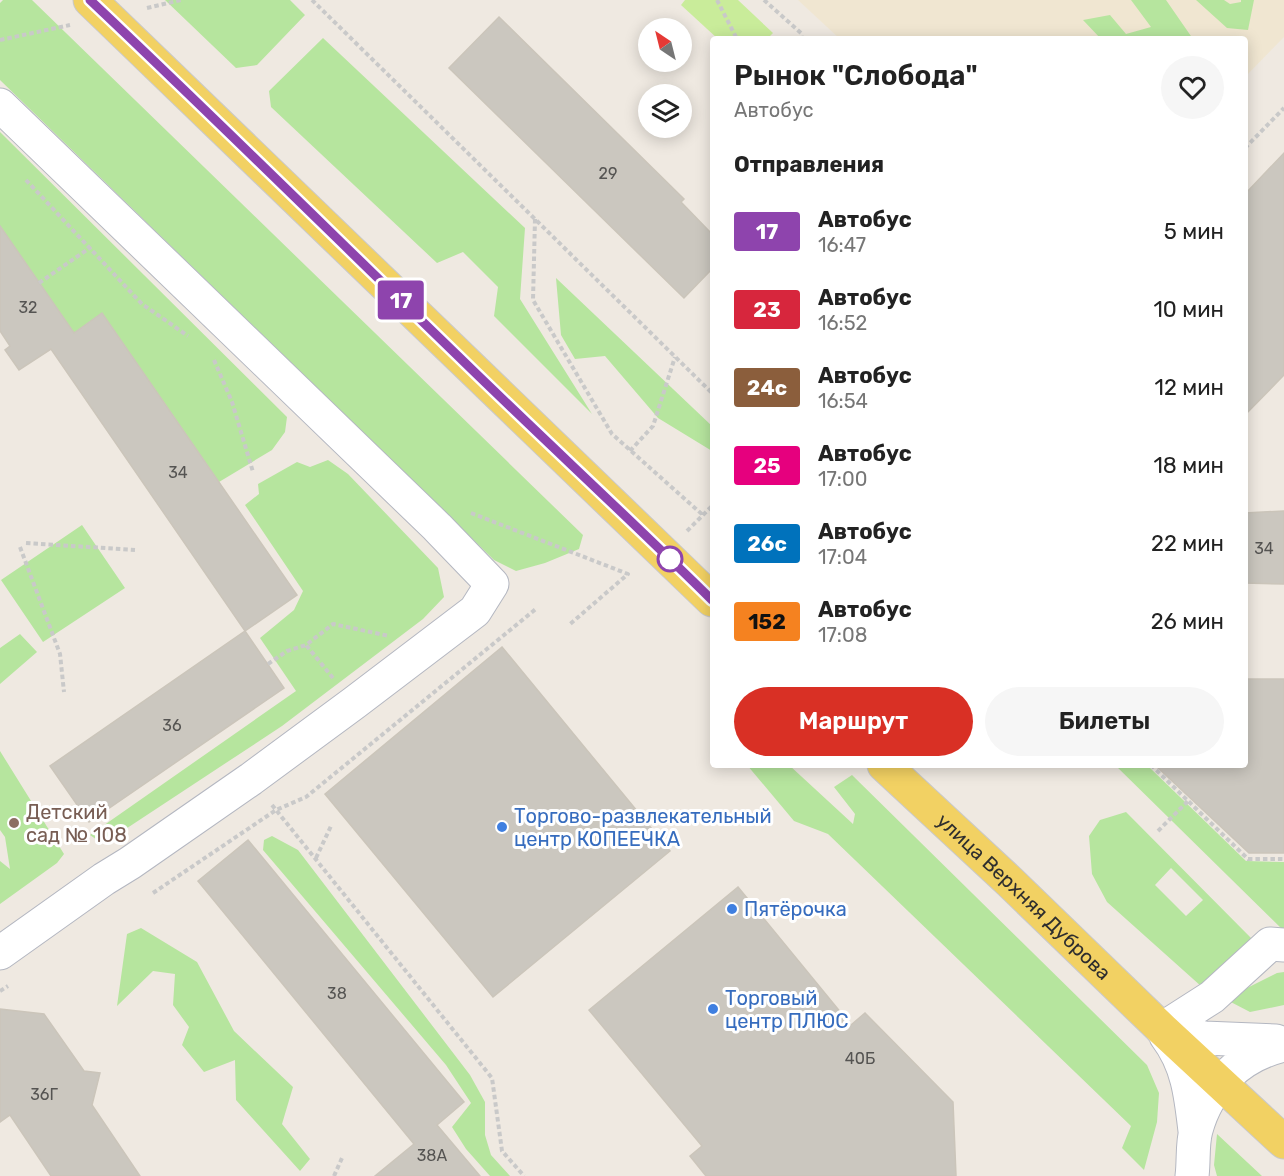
<!DOCTYPE html>
<html lang="ru">
<meta charset="utf-8">
<style>
:root{--surface:#fff;--page:#f6f6f6;--text:#222;--muted:#767676;--accent:#d93025}
body{margin:0;font-family:Rubik,sans-serif;background:var(--page);color:var(--text);height:100vh;display:flex;flex-direction:column;font-size:22px;white-space:nowrap}
*{box-sizing:border-box;margin:0}
p{font-size:20px;color:var(--muted)}
.icon{flex:none;width:33px;height:33px;fill:none;stroke:currentColor;stroke-width:2;stroke-linecap:round;stroke-linejoin:round}
.map{position:relative;flex:1;overflow:hidden}
.panel{position:absolute;left:710px;top:36px;width:538px;height:732px;display:flex;flex-direction:column;background:var(--surface);border-radius:6px;box-shadow:0 3px 15px #0003}
.panel>*{flex:none}
.badge{padding:0 12px;border-radius:4px;font-size:21px;line-height:39px}
.needle{width:39px;rotate:325deg}
.tools{position:absolute;left:638px;top:18px;display:grid;gap:12px}
.tools a{display:grid;place-items:center;width:54px;height:54px;border-radius:50%;background:var(--surface);box-shadow:0 3px 15px #0003;font-size:30px}
.map>.badge{position:absolute;translate:-50% -50%;box-shadow:0 0 0 3px #fff}
h2{padding:0 24px;font-size:22px;line-height:54px}
.round{display:grid;place-items:center;flex:none;width:63px;height:63px;border-radius:32px;background:var(--page)}
.summary{display:flex;align-items:center;justify-content:space-between;height:102px;padding:0 24px}
h1{font-size:28px;font-weight:600;line-height:45px}
.button{display:flex;gap:12px;margin-top:auto;padding:12px 24px}
.button a{flex:1;height:69px;border-radius:36px;background:var(--accent);color:#fff;font-size:24px;font-weight:600;line-height:69px;text-align:center}
.button a+a{background:var(--page);color:var(--text)}
ul{padding:0;list-style:none}
li{display:flex;align-items:center;gap:18px;height:78px;padding:0 24px}
li div{flex:1}
li b{display:block;font-size:22px}
li em{font-style:normal}
li .badge{min-width:66px;font-weight:700;text-align:center}
.map>svg:first-child{display:block}
.education{fill:#f0e6d1}
.green{fill:#b6e59e;fill-rule:evenodd}
.pitch{fill:#c9ec9a}
.building{fill:#cbc7bf;stroke:#cbc5ba;stroke-width:1.5}
.lines{fill:none;stroke-linecap:round;stroke-linejoin:round}
.minor-casing{stroke:#b4b7c1;stroke-width:35}
.major-casing{stroke:#c9c9c9;stroke-width:35}
.path{stroke:#c9c9c9;stroke-width:4;stroke-dasharray:4.5 3;stroke-linecap:butt}
.minor{stroke:#fff;stroke-width:33}
.major{stroke:#f2d163;stroke-width:33}
.line-casing{stroke:#fff;stroke-width:14}
.line{stroke:#8e44ad;stroke-width:9}
.stop-dot{fill:#fff;stroke:#8e44ad;stroke-width:3}
.education-dot{fill:#8d6e63;stroke:#fff;stroke-width:2}
.shop-dot{fill:#3f7fe0;stroke:#fff;stroke-width:2}
.labels{text-anchor:middle;stroke-width:6;stroke-linejoin:round;paint-order:stroke}
.number-label{font-size:16px;fill:#555452}
.education-label{font-size:20px;fill:#785e54;stroke:#fff;text-anchor:start}
.shop-label{font-size:20px;fill:#366cbe;stroke:#fff;text-anchor:start}
.street-label{font-size:20px;fill:#2e2e2e;stroke:#fff}
</style>
<div class="map">
<svg width="1284" height="1176" viewBox="0 0 1284 1176">
<rect width="100%" height="100%" fill="#efe9e1"/>
<!-- education -->
<path class="education" d="M798,0H1284V37L1245,77V39H840Z"/>
<!-- green -->
<path class="green" d="M3,0H32L583,535L579,549L545,563L516,571L494,560L0,80V3Z
M165,0H290L305,15L257,65L236,68Z
M1131,0H1166L1193,39H1101L1083,20L1110,15L1126,34L1151,27Z
M1196,0H1224L1230,4L1241,2V0H1254L1248,30L1227,28Z
M323,38L525,228L520,299L592,414L494,316L498,287L463,252L437,263L271,107L269,91Z
M0,132L287,417L285,432L272,450L219,482L102,313L74,333L0,226Z
M556,278L712,426V451L658,418L605,356L575,359L561,335Z
M328,460L348,474L438,568L444,597L423,619L282,726L109,840L100,842L90,835L296,691L260,638L294,610L303,591L245,505L259,494L258,484L297,462L310,467Z
M82,525L125,588L43,642L1,580Z
M20,634L37,652L0,684V648Z
M0,751L64,854L57,863L0,904V861L10,869L5,837L0,830Z
M747,765H789L853,824L855,814L834,787L852,775L1147,1065L1159,1093L1157,1122L1144,1170L1122,1148L1131,1126L828,834L794,821Z
M1115,765H1147L1246,861L1284,862V931Z
M1126,812L1253,940L1202,987L1107,902L1092,874L1089,836L1100,820ZM1171,868L1203,900L1186,916L1155,885Z
M272,836L298,850L470,1075L485,1102V1135L491,1155L510,1176H490L466,1149L452,1127L471,1103L446,1065L263,850L264,840Z
M141,928L197,962L234,1031L293,1087L282,1124L310,1159L300,1171L236,1100L235,1060L204,1072L182,1045L189,1027L173,1005L175,974L153,971L117,1006L127,934Z
M1284,972V1005L1250,1012L1225,999L1277,973Z
M1217,1134L1262,1176H1217L1214,1165Z"/>
<!-- pitch -->
<path class="pitch" d="M685,0H738L773,33L767,39H718L681,5Z"/>
<!-- building -->
<path class="building" d="M499,17L684,199L681,202L712,234V269L684,298L449,68Z
M1284,153V375L1245,415V194Z
M0,226L74,333L102,313L297,595L245,631L51,349L19,370L5,350L10,346L0,331Z
M1284,511V584L1245,583V513Z
M245,631L284,688L89,822L50,766Z
M502,647L670,851L493,997L325,794Z
M1245,679H1284V853H1249L1155,765H1245Z
M248,840L464,1102L437,1125L480,1176H375L414,1144L198,881Z
M738,887L851,1025L865,1013L953,1102L956,1176H706L690,1156L702,1146L589,1010Z
M0,1009L44,1014L84,1071L100,1073L92,1105L140,1176H51L10,1115L0,1122Z"/>
<g class="lines">
<!-- minor casing -->
<g class="minor-casing">
<path id="minor" d="M0,105L437,527L492,584L475,611L354,703L251,779L130,863L104,879L0,953
M1162,1029L1212,997L1270,944L1284,945
M1162,1029L1204,1038L1276,1041
M1166,1036C1188,1065 1191,1096 1195,1131
M1192,1176C1194,1161 1192,1144 1196,1130C1208,1086 1240,1055 1284,1045"/>
</g>
<!-- major casing -->
<g class="major-casing">
<g id="major">
<path d="M90,0L712,600"/>
<path id="s1" d="M884,765L1010,882L1162,1029L1284,1142"/>
</g>
</g>
<!-- path -->
<path class="path" d="M312,0L712,393
M717,0L737,39
M764,0L801,33L802,39
M147,8L181,0
M0,40L70,25
M1245,148L1284,108
M26,180L142,304L188,336
M535,219L533,300L612,434L704,516
M39,283L91,247
M214,360L232,402L253,472
M630,451L653,426L675,357
M471,513L628,574L569,625
M687,531L712,506
M26,543L135,550
M20,547L60,654L64,692
M268,664L287,651L306,645
M333,678L306,645L333,624L389,636
M1151,765L1248,859H1284
M272,805L492,1078L502,1151L524,1176
M1158,831L1188,801
M316,858L331,826
M153,893L276,810L306,797L537,608
M0,991L8,986
M334,1176L342,1158"/>
<!-- minor -->
<use href="#minor" class="minor"/>
<!-- major -->
<use href="#major" class="major"/>
</g>
<g class="lines">
<!-- line casing -->
<g class="line-casing">
<path id="line" d="M90,0C214,117 335,237 458,356C542,438 629,518 712,600"/>
</g>
<!-- line -->
<use href="#line" class="line"/>
</g>
<!-- markers -->
<circle class="stop-dot" cx="670" cy="559" r="12"/>
<circle class="education-dot" cx="14" cy="823" r="6"/>
<g class="shop-dot">
<circle cx="502" cy="827" r="6"/>
<circle cx="732" cy="909" r="6"/>
<circle cx="713" cy="1009" r="6"/>
</g>
<g class="labels">
<!-- number labels -->
<g class="number-label">
<text x="608" y="179">29</text>
<text x="28" y="313">32</text>
<text x="178" y="478">34</text>
<text x="1264" y="554">34</text>
<text x="172" y="731">36</text>
<text x="337" y="999">38</text>
<text x="860" y="1064">40Б</text>
<text x="44" y="1100">36Г</text>
<text x="432" y="1161">38А</text>
</g>
<!-- education labels -->
<g class="education-label">
<text x="26" y="819">Детский<tspan x="26" dy="23">сад № 108</tspan></text>
</g>
<!-- shop labels -->
<g class="shop-label">
<text x="514" y="823">Торгово-развлекательный<tspan x="514" dy="23">центр КОПЕЕЧКА</tspan></text>
<text x="744" y="916">Пятёрочка</text>
<text x="725" y="1005">Торговый<tspan x="725" dy="23">центр ПЛЮС</tspan></text>
</g>
<!-- street labels -->
<g class="street-label">
<text dy="7" stroke="none"><textPath href="#s1" startOffset="192">улица Верхняя Дуброва</textPath></text>
</g>
</g>
</svg>
<div class="tools">
<a><svg class="needle" viewBox="-14 -14 28 28"><path d="M0-13l5 13h-10z" fill="#e53935"/><path d="M0 13l5-13h-10z" fill="#767676"/></svg></a>
<a><svg class="icon" aria-label="layers" viewBox="0 0 24 24"><path d="M12 4l9 5-9 5-9-5zM3 14l9 5 9-5"/></svg></a>
</div>
<b class="badge" style="left:401px;top:300px;background:#8e44ad;color:#fff">17</b>
<section class="panel">
<div class="summary"><div><h1>Рынок &quot;Слобода&quot;</h1><p>Автобус</p></div><a class="round"><svg class="icon" aria-label="heart" viewBox="0 0 24 24"><path d="M12 20l-8-8c-3-5 5-10 8-4 3-6 11-1 8 4z"/></svg></a></div>
<h2>Отправления</h2>
<ul>
<li><span class="badge" style="background:#8e44ad;color:#fff">17</span><div><b>Автобус</b><p>16:47</p></div><em>5 мин</em></li>
<li><span class="badge" style="background:#d7263d;color:#fff">23</span><div><b>Автобус</b><p>16:52</p></div><em>10 мин</em></li>
<li><span class="badge" style="background:#8b5e3c;color:#fff">24с</span><div><b>Автобус</b><p>16:54</p></div><em>12 мин</em></li>
<li><span class="badge" style="background:#e6007e;color:#fff">25</span><div><b>Автобус</b><p>17:00</p></div><em>18 мин</em></li>
<li><span class="badge" style="background:#0072bc;color:#fff">26c</span><div><b>Автобус</b><p>17:04</p></div><em>22 мин</em></li>
<li><span class="badge" style="background:#f58220;color:#111">152</span><div><b>Автобус</b><p>17:08</p></div><em>26 мин</em></li>
</ul>
<div class="button"><a>Маршрут</a><a>Билеты</a></div>
</section>
</div>
